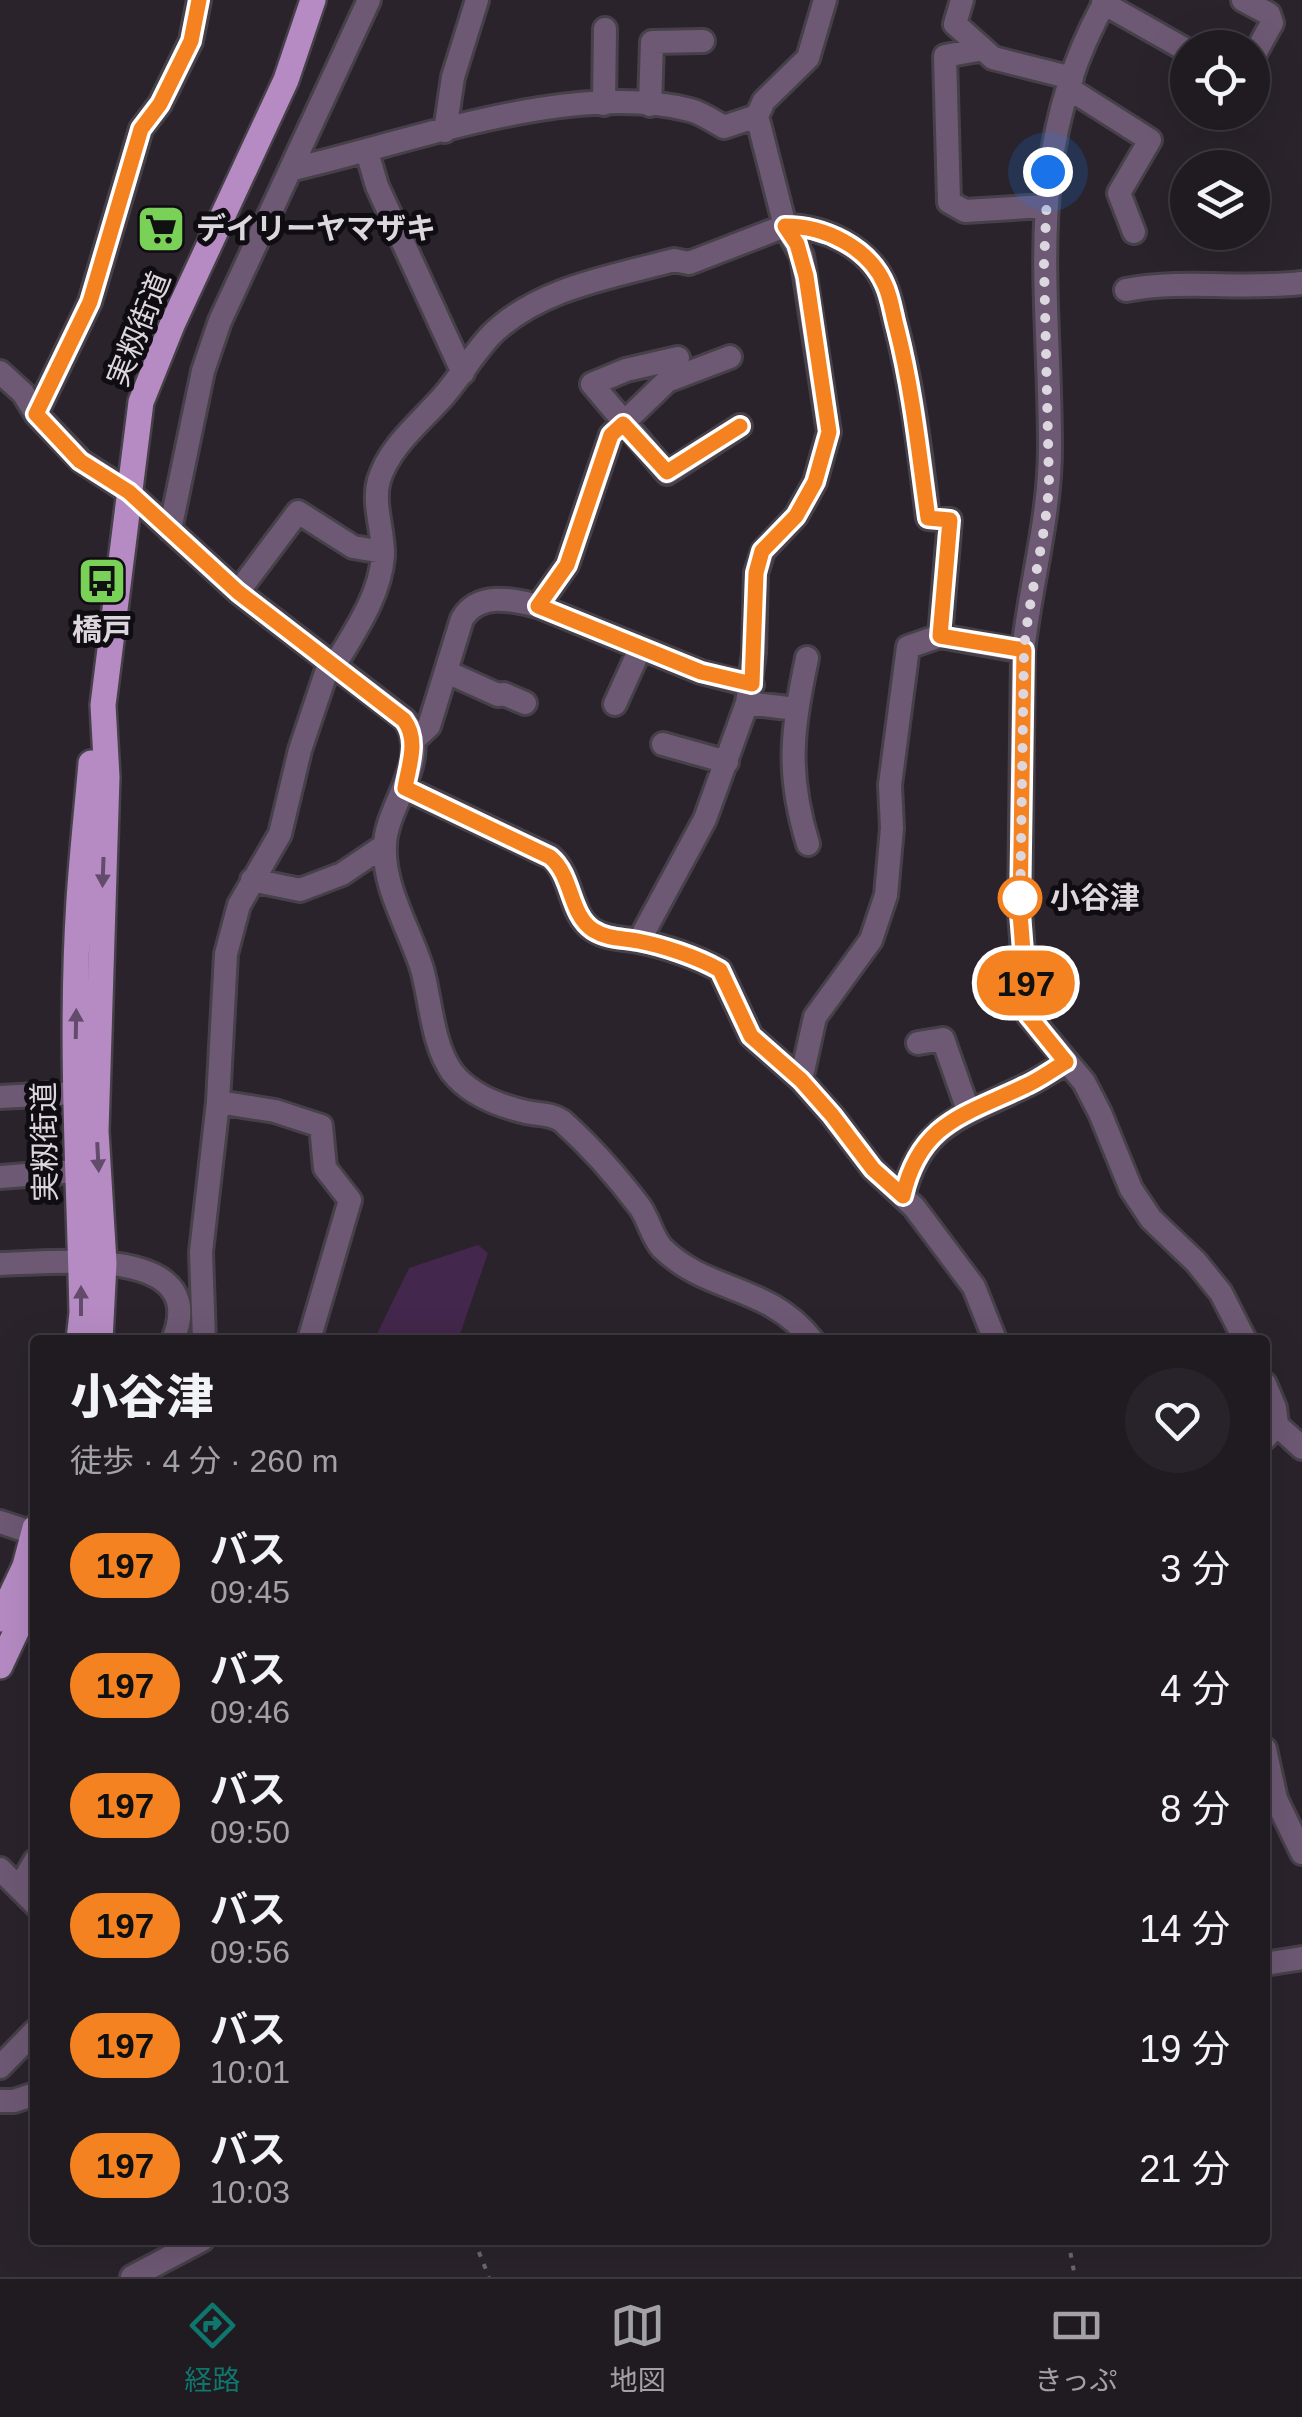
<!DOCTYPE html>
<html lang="ja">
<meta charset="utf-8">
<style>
:root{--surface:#201a21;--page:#28232a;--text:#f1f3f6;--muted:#a2a1a5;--line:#3d383f;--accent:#0f766e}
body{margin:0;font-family:Helvetica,"Noto Sans JP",sans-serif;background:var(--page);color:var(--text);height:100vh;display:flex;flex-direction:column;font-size:38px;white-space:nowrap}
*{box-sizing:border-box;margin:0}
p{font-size:32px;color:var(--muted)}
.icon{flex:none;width:55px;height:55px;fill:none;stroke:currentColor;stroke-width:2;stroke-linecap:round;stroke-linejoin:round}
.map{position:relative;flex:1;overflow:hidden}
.drawer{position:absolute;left:30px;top:1335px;width:1240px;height:910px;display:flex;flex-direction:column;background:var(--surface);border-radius:10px;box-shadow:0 10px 40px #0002,0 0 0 2px var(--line)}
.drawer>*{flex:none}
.badge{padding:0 20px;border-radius:32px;font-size:35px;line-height:65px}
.fabs{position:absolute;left:1170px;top:30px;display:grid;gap:20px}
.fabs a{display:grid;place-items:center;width:100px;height:100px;border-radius:50%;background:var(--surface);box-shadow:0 10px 40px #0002,0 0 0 2px var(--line);font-size:50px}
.you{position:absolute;width:50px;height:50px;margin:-25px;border:8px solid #fff;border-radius:50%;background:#1a73e8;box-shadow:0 0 0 15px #1a73e833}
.map>.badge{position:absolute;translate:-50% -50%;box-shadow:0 0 0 5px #fff}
.round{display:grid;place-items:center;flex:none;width:105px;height:105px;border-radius:52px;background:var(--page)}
.head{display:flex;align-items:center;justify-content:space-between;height:170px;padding:0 40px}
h1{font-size:48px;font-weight:800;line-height:75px}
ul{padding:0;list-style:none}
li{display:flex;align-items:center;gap:30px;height:120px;padding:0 40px}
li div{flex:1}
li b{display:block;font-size:38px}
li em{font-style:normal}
li .badge{min-width:110px;font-weight:700;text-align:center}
.dock{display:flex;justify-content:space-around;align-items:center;height:140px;border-top:2px solid var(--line);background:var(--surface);font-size:28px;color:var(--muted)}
.dock a{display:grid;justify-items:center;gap:5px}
.dock .selected{color:var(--accent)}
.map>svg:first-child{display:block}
.green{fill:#43274c}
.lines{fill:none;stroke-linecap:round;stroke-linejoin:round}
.minor-casing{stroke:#464048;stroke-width:28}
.major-casing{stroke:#464048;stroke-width:30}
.path{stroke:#6d676f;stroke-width:4;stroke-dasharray:5 8;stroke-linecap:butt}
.minor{stroke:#6e5974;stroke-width:22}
.major{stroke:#b68bc4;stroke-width:25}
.oneway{fill:#634c6b}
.line-casing{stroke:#fff;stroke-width:22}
.line{stroke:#f58220;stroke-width:15}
.walk{stroke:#dcd7de;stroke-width:10;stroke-dasharray:0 18}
.stop-dot{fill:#fff;stroke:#f58220;stroke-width:5}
.labels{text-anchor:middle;stroke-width:10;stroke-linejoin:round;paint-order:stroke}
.poi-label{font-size:30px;font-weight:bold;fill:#dcd7de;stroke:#100d12;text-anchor:start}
.street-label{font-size:30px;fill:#dcd7de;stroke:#100d12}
.stop-label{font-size:30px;font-weight:bold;fill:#dcd7de;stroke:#100d12;text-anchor:start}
</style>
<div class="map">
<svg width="1302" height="2277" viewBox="0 0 1302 2277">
<rect width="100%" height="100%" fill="#2a232c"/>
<!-- green -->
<path class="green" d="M478,1245L488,1253L458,1340H374L409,1268Z"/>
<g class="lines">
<!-- minor casing -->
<g class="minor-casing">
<path id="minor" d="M962,0L955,24L993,58L1072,78
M1106,0C1021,150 1050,285 1050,447C1050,517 1031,581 1023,651L1020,913L1028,1015L1084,1082L1100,1113L1131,1189L1151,1219L1196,1262L1221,1293L1245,1340
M1243,0L1269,14L1272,23L1252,59
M1103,3L1188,51
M983,49L945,56L949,202L965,211L1045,206
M1068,88L1150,140L1119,193L1134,232
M604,104L605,29
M650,105L652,42L703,41
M445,131L453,77L477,0
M367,152L377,186L463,373
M293,169C411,142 572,80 690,110C702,113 713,121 724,127L757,116
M1126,290C1185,279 1243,290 1302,283
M678,358L626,370L592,384L667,473L740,426
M0,372L23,393L36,414L81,461L129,492L238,592L405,720C432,759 387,804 385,844C382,886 410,930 422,969C431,1001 432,1044 452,1072C469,1094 500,1106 526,1112C539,1115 550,1113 562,1121C590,1146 618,1178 640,1207C649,1220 652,1237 662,1248C707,1293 768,1284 812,1340
M36,414L90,302L141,129L160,104L191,41L199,0
M170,530L203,371L220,321L369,0
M238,592L298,512L353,547L383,552
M538,606L567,565L611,435L667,381L730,357
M940,636L1023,651
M807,658C792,731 786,772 808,844
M333,668C353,634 380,597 383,556C384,532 372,504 379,480C389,448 417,425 439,401C458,381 472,355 491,335C538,288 612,277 674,260L689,263L785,226C824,226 869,247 885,285C891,298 893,315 897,329C913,391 920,454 928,518L950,520L940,636L908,647L890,785L892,828L886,895L871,940L815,1017L801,1080L832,1115L873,1169L914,1207L974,1287L995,1340
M447,672L498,695L504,694L525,703
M747,703L796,709
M615,704L640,649
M414,740L429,726L462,619C478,592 511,599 538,606L701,672L752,685
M663,744L727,762
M405,788L551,857C573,876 569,915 593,930C607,939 623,938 638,941C664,946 697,957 720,970L751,1036L801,1080
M252,880L300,890L342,874L385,845
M639,941L705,819L747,703L754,653L756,573L763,551L796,516L815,482L829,432L802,256L785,226L757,116L764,101L808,58L825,0
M918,1043L943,1039L968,1110
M0,1097L75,1093
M218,1102L275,1111L321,1126L325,1168L350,1200L309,1340
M0,1177L77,1171
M903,1196C921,1122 965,1116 1025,1086C1039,1080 1052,1070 1066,1063
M0,1264C52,1263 213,1243 173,1340
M204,1340L201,1252L218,1102L226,954L239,905L280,834L300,750L329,664
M1265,1384L1275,1408L1277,1425L1265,1438
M1277,1425L1302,1448
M0,1522L33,1533
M1265,1749L1276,1799L1302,1853
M0,1869L35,1904
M19,1888L35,1861
M1265,1964L1302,1958
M0,2067L35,2031
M0,2101H14L35,2094
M132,2277L202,2240"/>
</g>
<!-- major casing -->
<g class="major-casing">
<path id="major" d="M79,1340L82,1313C79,1175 70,1037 79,900C82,854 87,809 91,763
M100,1340L104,1263L96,1131L107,777L103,705L141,402L172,325L286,80L313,0
M0,1619L25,1566L35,1528
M0,1666L35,1591"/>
</g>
<!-- path -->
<path class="path" d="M474,2240L489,2277
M1068,2240L1075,2277"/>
<!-- minor -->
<use href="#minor" class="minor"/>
<!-- major -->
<use href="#major" class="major"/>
</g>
<!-- one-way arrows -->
<defs><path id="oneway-solid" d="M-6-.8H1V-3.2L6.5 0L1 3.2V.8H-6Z" transform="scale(2.5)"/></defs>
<g class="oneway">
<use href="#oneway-solid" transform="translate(103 872) rotate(92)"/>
<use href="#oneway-solid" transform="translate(76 1024) rotate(-89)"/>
<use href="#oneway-solid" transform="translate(98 1157) rotate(87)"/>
<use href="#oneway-solid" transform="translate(81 1301) rotate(-90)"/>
</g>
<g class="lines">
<!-- line casing -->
<g class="line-casing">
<path id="line" d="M199,0L191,41L160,104L141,129L90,302L36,414L80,461L129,492L238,592L404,720C419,740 409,764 405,788L550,857C573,876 569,914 593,930C607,939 623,938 638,941C664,946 697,957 720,970L751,1036L801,1080L832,1115L873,1169L903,1196C920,1122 965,1115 1025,1086C1039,1080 1052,1070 1066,1062L1028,1015L1020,913L1024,650L940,636L950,520L928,518C919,454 913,392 897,329C893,315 891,298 885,285C869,247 824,226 785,226L797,244L806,276L829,432L815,482L796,516L762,551L756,573L752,684L701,672L538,606L567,565L611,435L623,424L667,472L740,426"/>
</g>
<!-- line -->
<use href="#line" class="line"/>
<!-- walk -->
<path class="walk" d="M1020,898V913L1024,650C1029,594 1046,540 1049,483L1044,264L1048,172"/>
</g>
<!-- icons -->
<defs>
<g id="supermarket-square" transform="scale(2.5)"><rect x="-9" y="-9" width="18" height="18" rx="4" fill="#7ad157" stroke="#100d12"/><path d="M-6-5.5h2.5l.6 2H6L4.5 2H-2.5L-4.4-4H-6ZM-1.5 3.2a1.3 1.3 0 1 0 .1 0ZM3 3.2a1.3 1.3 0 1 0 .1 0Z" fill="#111"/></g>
<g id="bus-square" transform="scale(2.5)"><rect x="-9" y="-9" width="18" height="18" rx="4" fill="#7ad157" stroke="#100d12"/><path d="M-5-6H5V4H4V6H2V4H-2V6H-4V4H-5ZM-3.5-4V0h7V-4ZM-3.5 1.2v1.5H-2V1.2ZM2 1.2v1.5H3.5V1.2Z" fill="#111"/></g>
</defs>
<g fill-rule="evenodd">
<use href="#supermarket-square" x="161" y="229"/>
<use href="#bus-square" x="102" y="581"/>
</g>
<!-- markers -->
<circle class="stop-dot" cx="1020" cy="898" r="20"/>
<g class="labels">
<!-- poi labels -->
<g class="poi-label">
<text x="196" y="239">デイリーヤマザキ</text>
<text x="102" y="640" text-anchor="middle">橋戸</text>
</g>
<!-- street labels -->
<g class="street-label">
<text transform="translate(139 329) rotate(-68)" y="10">実籾街道</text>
<text transform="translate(45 1142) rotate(-91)" y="10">実籾街道</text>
</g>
<!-- stop labels -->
<g class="stop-label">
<text x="1050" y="908">小谷津</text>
</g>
</g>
</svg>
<div class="fabs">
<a><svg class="icon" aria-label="locate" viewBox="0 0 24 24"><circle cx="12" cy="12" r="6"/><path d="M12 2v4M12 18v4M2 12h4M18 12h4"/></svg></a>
<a><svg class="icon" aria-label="layers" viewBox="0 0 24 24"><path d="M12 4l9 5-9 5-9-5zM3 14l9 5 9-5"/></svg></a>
</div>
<div class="you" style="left:1048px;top:172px"></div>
<b class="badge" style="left:1026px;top:983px;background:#f58220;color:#111">197</b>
<section class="drawer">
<div class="head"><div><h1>小谷津</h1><p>徒歩 · 4 分 · 260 m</p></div><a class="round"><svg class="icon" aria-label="heart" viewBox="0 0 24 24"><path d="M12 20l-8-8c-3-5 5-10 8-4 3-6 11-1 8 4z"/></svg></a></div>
<ul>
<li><span class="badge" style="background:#f58220;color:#111">197</span><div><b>バス</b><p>09:45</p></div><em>3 分</em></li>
<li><span class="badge" style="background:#f58220;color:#111">197</span><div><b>バス</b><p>09:46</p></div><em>4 分</em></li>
<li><span class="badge" style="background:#f58220;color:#111">197</span><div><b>バス</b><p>09:50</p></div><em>8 分</em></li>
<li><span class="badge" style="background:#f58220;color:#111">197</span><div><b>バス</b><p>09:56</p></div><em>14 分</em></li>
<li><span class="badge" style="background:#f58220;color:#111">197</span><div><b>バス</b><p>10:01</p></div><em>19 分</em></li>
<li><span class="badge" style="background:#f58220;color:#111">197</span><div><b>バス</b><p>10:03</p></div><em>21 分</em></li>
</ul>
</section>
</div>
<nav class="dock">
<a class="selected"><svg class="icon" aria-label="directions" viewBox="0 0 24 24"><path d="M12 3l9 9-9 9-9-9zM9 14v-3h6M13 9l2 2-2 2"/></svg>経路</a>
<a><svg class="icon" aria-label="map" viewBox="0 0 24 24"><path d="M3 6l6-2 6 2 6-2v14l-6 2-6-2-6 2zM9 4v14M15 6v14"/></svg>地図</a>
<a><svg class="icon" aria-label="tickets" viewBox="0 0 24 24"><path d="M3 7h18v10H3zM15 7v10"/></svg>きっぷ</a>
</nav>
